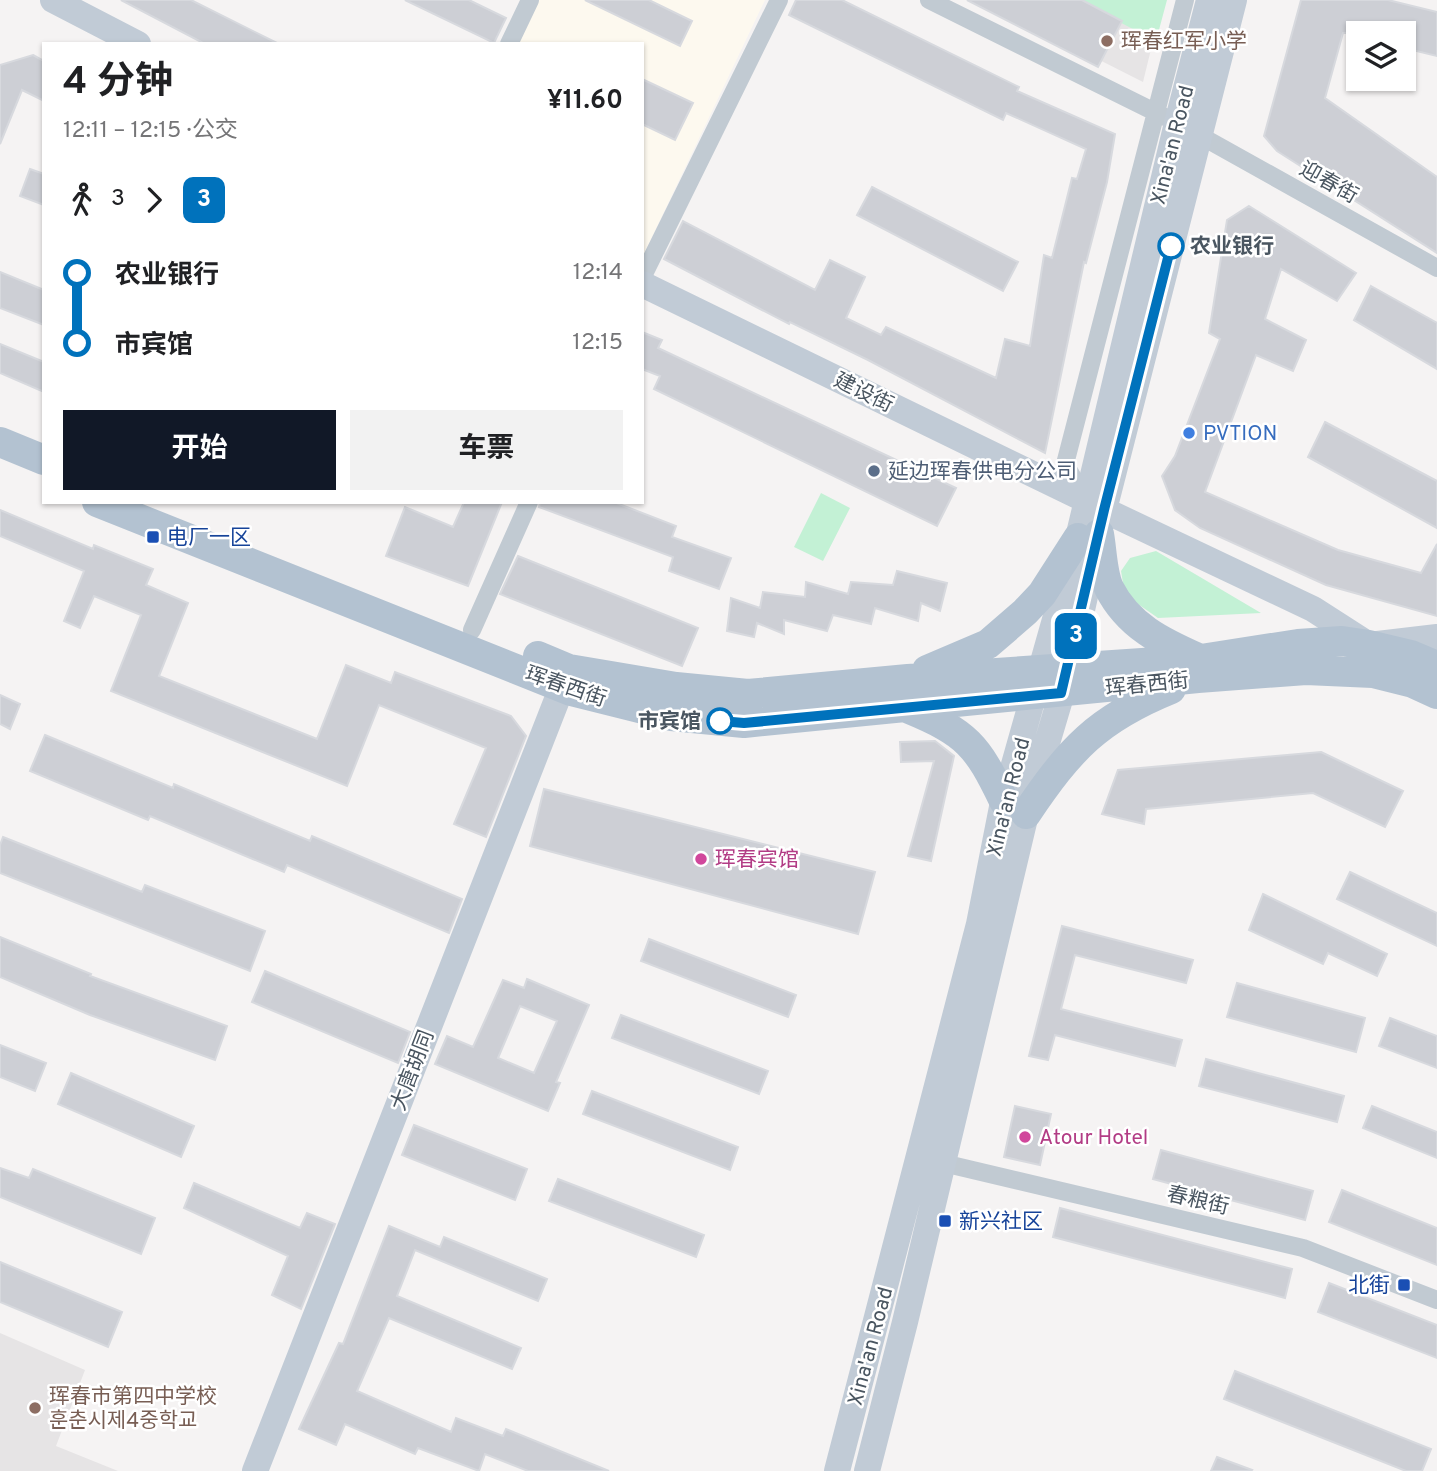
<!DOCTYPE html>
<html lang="zh">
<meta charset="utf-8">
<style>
:root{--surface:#fff;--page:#f2f2f2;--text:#202124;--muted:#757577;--accent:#111827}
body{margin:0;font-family:Overpass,"Noto Sans SC","Noto Sans KR",sans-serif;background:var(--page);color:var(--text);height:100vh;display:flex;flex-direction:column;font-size:26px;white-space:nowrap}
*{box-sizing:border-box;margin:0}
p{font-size:23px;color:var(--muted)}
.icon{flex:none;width:38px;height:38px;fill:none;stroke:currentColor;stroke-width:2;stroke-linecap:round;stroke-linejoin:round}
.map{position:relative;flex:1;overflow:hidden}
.details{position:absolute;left:42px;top:42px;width:602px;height:462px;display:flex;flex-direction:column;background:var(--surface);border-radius:0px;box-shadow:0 2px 5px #0004}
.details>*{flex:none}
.badge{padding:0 14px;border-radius:10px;font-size:24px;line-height:46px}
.controls{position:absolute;left:1346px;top:21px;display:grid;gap:14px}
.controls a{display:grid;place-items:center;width:70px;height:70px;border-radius:0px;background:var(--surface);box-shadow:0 2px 5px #0004;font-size:35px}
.map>.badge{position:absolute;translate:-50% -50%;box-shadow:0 0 0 4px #fff}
.legs{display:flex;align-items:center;gap:10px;height:77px;padding:0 21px;font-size:23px}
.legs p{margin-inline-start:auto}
.overview{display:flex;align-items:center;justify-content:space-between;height:119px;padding:0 21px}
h1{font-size:38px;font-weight:700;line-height:52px}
.cta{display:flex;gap:14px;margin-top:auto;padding:14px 21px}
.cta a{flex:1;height:80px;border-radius:0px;background:var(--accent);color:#fff;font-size:28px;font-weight:700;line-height:80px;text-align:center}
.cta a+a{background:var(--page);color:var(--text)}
ul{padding:0 21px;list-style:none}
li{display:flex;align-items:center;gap:24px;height:70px;font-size:26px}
li i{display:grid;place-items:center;width:10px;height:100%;margin:0 9px;background:currentColor}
li i::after{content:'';width:18px;height:18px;margin:-9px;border:5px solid;border-radius:50%;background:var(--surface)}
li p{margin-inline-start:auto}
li:first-child i{background:linear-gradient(#0000 50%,currentColor 0)}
li:last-child i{background:linear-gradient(currentColor 50%,#0000 0)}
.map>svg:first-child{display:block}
.commercial{fill:#fdf9ef}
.education{fill:#e6e4e5}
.green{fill:#c3f1d5}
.building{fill:#cdcfd5;stroke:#d7d9de;stroke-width:2;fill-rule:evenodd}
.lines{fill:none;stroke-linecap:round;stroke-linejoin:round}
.street{stroke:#c1cad2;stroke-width:18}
.secondary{stroke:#c1cbd6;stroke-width:26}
.primary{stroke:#b3c2d1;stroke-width:30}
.line-1-casing{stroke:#fff;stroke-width:16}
.line-1{stroke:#0072bc;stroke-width:10}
.education-dot{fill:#8d6e63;stroke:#fff;stroke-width:2.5}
.stop-1-dot{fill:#fff;stroke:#0072bc;stroke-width:3.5}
.shop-dot{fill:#3f7fe0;stroke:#fff;stroke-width:2.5}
.service-dot{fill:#5c6f8a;stroke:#fff;stroke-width:2.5}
.transit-dot{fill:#1a4fb4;stroke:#fff;stroke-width:2.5}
.hotel-dot{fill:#d1479c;stroke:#fff;stroke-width:2.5}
.labels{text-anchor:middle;stroke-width:5;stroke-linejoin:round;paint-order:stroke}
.education-label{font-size:21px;fill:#785e54;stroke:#fff;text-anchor:start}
.street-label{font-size:21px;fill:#4a5661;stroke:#fff}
.stop-label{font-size:21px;font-weight:bold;fill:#4a5661;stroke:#fff;text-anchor:start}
.shop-label{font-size:21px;fill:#366cbe;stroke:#fff;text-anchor:start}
.service-label{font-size:21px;fill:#4e5e75;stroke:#fff;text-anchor:start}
.transit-label{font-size:21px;fill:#164399;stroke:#fff;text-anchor:start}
.hotel-label{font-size:21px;fill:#b23c85;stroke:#fff;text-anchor:start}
</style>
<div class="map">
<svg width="1437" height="1471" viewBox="0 0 1437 1471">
<rect width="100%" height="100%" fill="#f5f3f3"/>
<!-- commercial -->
<path class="commercial" d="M539,0H765L642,258V44H518Z"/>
<!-- education -->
<path class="education" d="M981,0H1163L1143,82Z
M0,1333L85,1370L56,1446L118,1471H0Z"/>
<!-- green -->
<path class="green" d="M1077,0H1167L1156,41Z
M821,493L850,508L823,561L794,547Z
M1156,551L1261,613L1158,618L1125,595L1121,571L1130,558Z"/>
<!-- building -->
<path class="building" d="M121,0H191L279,44H205Z
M405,0H469L506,18L494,43Z
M585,0H649L692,21L680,46Z
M796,0H842L1019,87L1017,91L1115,134L1107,182L1086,263L1084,262L1045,453L868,360L790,322L789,324L664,259L683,221L815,290L830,260L865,277L846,318L881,335L886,327L996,378L1005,339L1030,346L1044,255L1052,258L1072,178L1077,179L1086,149L1006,113L1003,120L789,15Z
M967,0H1082L1122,21L1098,67Z
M1301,0H1388L1437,12V56L1404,48V33H1343L1325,98L1437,177V253L1277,151L1264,136Z
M33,55L44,61V101L22,90L0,144V65Z
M642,79L693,103L675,140L642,124Z
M30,169L44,174V205L20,196Z
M872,187L1018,262L1003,291L857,215Z
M1249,206L1356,273L1337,301L1281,269L1265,319L1306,340L1293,371L1256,355L1205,492L1338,550L1421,573L1437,544V616L1326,585L1200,528L1175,510L1162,476L1175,456L1220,339L1209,333L1227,220Z
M0,272L44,290V325L0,308Z
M1371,286L1437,323V369L1354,320Z
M642,332L662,340L658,348L956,488L937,526L654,389L660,376L642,369Z
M0,344L44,362V392L0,373Z
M1325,422L1437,481V528L1308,457Z
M464,502H502L468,586L386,556L405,507L453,527Z
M540,502H614L676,526L672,537L731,558L719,589L669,571L673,557L539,507Z
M0,510L93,549L94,545L153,569L146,585L188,603L159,676L317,739L346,665L391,683L395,672L511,716L526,736L486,837L454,824L486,748L379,705L347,786L111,691L141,615L94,596L80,628L64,621L84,571L0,536Z
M518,556L698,628L682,666L500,594Z
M897,571L947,583L940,611L921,603L918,621L875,608L871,624L833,615L827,631L784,620V634L757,623L754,637L727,631L731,598L760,608L763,592L805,597L806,582L848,594L851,582L893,585Z
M0,695L20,704L10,729L0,724Z
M45,735L173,788L174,784L310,841L312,836L462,899L449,933L287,865L284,872L150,816L148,820L30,771Z
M935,741L954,756L931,861L908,856L934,761L901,762L900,742Z
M1321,752L1403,791L1385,827L1313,793L1146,809L1144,824L1102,814L1118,770Z
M544,789L875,872L858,934L530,846Z
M3,837L142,892L145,885L265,931L250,971L0,873V845Z
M1350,872L1437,913V946L1337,899Z
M1263,894L1387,954L1377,976L1328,953L1323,964L1249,930Z
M1062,926L1193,960L1186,983L1075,955L1061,1009L1182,1040L1175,1066L1055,1035L1048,1060L1029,1056Z
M0,937L91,974L90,976L227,1026L215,1060L90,1015L0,977Z
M649,939L796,995L788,1017L641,961Z
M265,971L410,1032L398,1063L252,1002Z
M527,979L589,1005L556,1082L560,1083L548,1111L435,1064L447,1036L473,1047L503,980L524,988ZM520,1006L557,1021L534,1073L498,1058Z
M1237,983L1365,1018L1356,1052L1227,1017Z
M621,1015L768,1071L759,1094L612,1038Z
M1390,1018L1437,1036V1068L1379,1046Z
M0,1045L46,1063L35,1091L0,1077Z
M1206,1059L1344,1096L1337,1122L1199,1086Z
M71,1073L194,1126L181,1157L58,1104Z
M592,1091L738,1147L730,1170L583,1114Z
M1015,1106L1051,1114L1040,1165L1004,1157Z
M1372,1106L1437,1132V1158L1363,1128Z
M414,1125L527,1169L515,1200L402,1155Z
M1161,1150L1313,1191L1305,1220L1153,1179Z
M0,1168L29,1178L33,1169L155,1218L141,1254L0,1197Z
M558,1179L704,1235L696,1257L549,1201Z
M194,1183L300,1228L307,1213L335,1224L301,1309L272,1295L288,1256L184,1208Z
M1342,1190L1437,1228V1265L1329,1222Z
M1060,1208L1292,1269L1285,1298L1053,1237Z
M389,1226L440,1247L444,1237L547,1279L538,1301L415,1250L397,1296L521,1348L512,1369L389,1318L357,1391L451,1432L456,1418L503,1436L506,1429L609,1471H528L485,1454L479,1471L418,1448L415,1454L345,1424L336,1445L299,1429L339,1343L343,1344Z
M0,1262L122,1312L108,1347L0,1302Z
M1329,1283L1437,1325V1358L1318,1312Z
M1235,1371L1431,1449L1422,1471H1406L1224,1399Z
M1217,1457L1252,1470L1251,1471H1211Z"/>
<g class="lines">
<!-- street -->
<path class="street" d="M929,0L1165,117
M509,44L530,0
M1199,135L1437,268
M642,278L779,0
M1086,500L1065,464L1185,0
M472,630L529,502
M943,1163L1303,1248L1437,1300"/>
<!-- secondary -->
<path class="secondary" d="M53,0L138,44
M642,284L1086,500
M1104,510L1313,609L1369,645L1437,637
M255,1471L569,669
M837,1471L979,924L1002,807L1078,538L1177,123L1209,0
M867,1471L905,1322L1026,814L1069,669L1104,510L1234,0"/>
<!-- primary -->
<path class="primary" d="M0,442L44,460
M97,502L571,691L671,716L744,723L1198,678L1306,670L1373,673L1413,683L1437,694
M1099,534C1102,550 1102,573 1109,588C1128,626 1162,642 1198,658
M538,656L569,669L676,687L748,694L908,679L1201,659L1298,644L1342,641L1369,645L1411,655L1437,666
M927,670L988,644L1025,612L1042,594L1078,538
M909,709C967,733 977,745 1004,801
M1026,814C1070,749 1097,719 1171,689"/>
</g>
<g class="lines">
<!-- line-1 casing -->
<g class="line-1-casing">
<path id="line-1" d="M720,721L744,723L1061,693L1104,510L1171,246"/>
</g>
<!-- line-1 -->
<use href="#line-1" class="line-1"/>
</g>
<!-- markers -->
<g class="education-dot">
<circle cx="1107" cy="41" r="7"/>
<circle cx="35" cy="1408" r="7"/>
</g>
<g class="stop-1-dot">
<circle cx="1171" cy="246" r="12"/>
<circle cx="720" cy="721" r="12"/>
</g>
<circle class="shop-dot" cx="1189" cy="433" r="7"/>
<circle class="service-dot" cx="874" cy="471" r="7"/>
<g class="transit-dot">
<rect x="146" y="530" width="14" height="14" rx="3.5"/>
<rect x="938" y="1214" width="14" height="14" rx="3.5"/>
<rect x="1397" y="1278" width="14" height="14" rx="3.5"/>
</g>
<g class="hotel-dot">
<circle cx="701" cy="859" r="7"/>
<circle cx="1025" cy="1137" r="7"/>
</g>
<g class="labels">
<!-- education labels -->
<g class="education-label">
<text x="1121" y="48">珲春红军小学</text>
<text x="49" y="1403">珲春市第四中学校<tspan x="49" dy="24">훈춘시제4중학교</tspan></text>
</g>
<!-- street labels -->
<g class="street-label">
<text transform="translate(1172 145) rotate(-76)" y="7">Xina'an Road</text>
<text transform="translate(1329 182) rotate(29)" y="7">迎春街</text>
<text transform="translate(864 392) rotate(26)" y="7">建设街</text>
<text transform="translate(1147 684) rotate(-6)" y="7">珲春西街</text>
<text transform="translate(566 686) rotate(19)" y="7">珲春西街</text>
<text transform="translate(1008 797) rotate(-76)" y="7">Xina'an Road</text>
<text transform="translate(412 1070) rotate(-69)" y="7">大唐胡同</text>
<text transform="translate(1198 1200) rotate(13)" y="7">春粮街</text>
<text transform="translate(870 1346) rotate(-75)" y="7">Xina'an Road</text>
</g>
<!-- stop labels -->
<g class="stop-label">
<text x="1190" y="253">农业银行</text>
<text x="701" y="728" text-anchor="end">市宾馆</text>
</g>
<!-- shop labels -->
<g class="shop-label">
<text x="1203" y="440">PVTION</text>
</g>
<!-- service labels -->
<g class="service-label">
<text x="888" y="478">延边珲春供电分公司</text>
</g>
<!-- transit labels -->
<g class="transit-label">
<text x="167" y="544">电厂一区</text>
<text x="959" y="1228">新兴社区</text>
<text x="1390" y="1292" text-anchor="end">北街</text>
</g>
<!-- hotel labels -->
<g class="hotel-label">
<text x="715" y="866">珲春宾馆</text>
<text x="1039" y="1144">Atour Hotel</text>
</g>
</g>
</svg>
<div class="controls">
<a><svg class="icon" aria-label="layers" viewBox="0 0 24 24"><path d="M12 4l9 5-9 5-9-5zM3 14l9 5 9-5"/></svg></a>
</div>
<b class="badge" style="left:1076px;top:636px;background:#0072bc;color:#fff">3</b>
<section class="details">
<div class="overview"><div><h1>4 分钟</h1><p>12:11 – 12:15 · 公交</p></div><b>¥11.60</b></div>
<div class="legs"><svg class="icon" aria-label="walk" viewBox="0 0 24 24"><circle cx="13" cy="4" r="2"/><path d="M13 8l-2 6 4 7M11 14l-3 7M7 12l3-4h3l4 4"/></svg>3<svg class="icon" aria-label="forward" viewBox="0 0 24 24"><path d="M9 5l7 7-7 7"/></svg><b class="badge" style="background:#0072bc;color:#fff">3</b></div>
<ul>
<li><i style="color:#0072bc"></i><b>农业银行</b><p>12:14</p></li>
<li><i style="color:#0072bc"></i><b>市宾馆</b><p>12:15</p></li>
</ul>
<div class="cta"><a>开始</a><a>车票</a></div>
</section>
</div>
